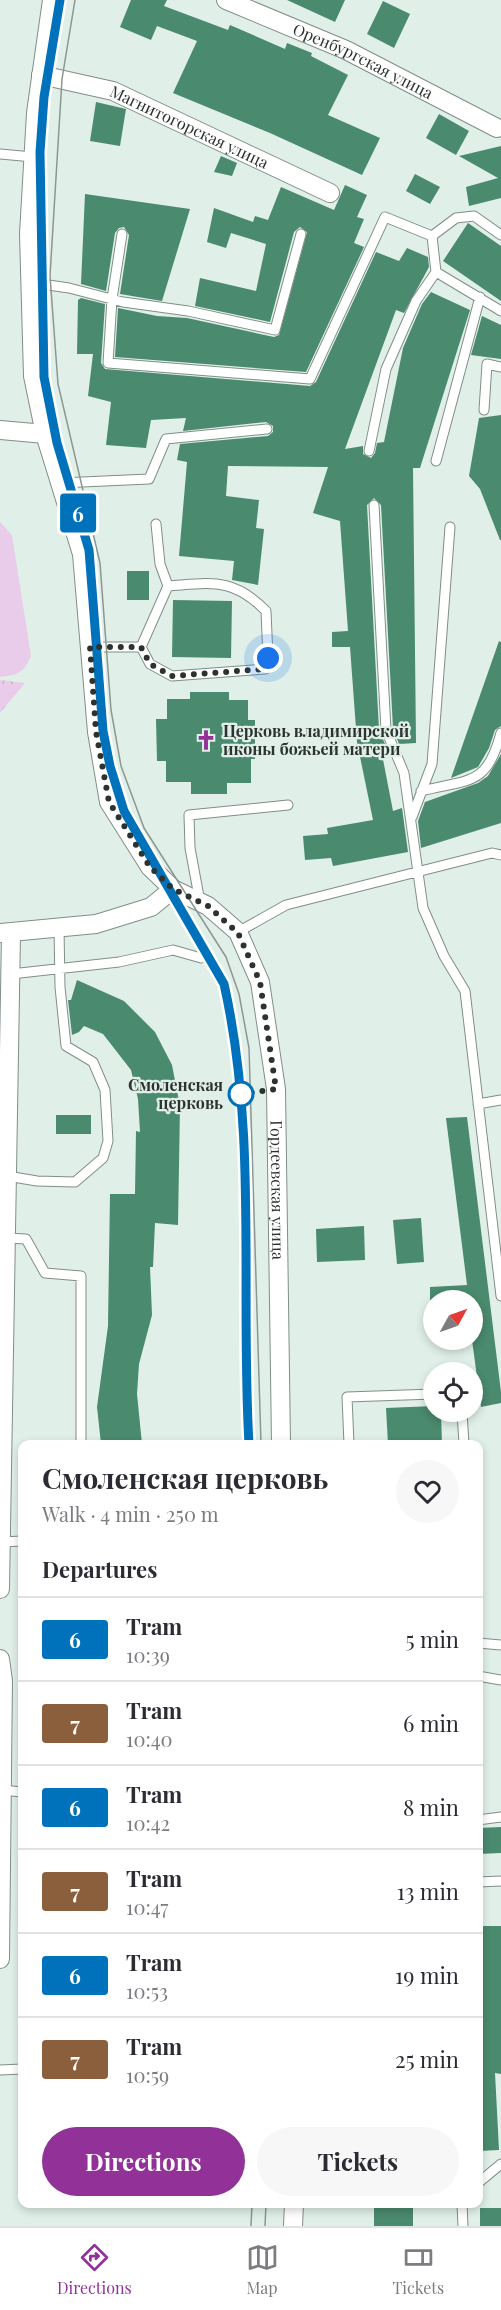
<!DOCTYPE html>
<meta charset="utf-8">
<style>
:root{--surface:#fff;--page:#f7f7f7;--text:#2b2b33;--muted:#7c7c81;--line:#e1e1e2;--accent:#923198}
body{margin:0;font-family:"Playfair Display",serif;background:var(--page);color:var(--text);height:100vh;display:flex;flex-direction:column;font-size:22px;white-space:nowrap}
*{box-sizing:border-box;margin:0}
p{font-size:20px;color:var(--muted)}
.icon{flex:none;width:33px;height:33px;fill:none;stroke:currentColor;stroke-width:2;stroke-linecap:round;stroke-linejoin:round}
.map{position:relative;flex:1;overflow:hidden}
.side{position:absolute;left:18px;top:1440px;width:465px;height:768px;display:flex;flex-direction:column;background:var(--surface);border-radius:12px;box-shadow:0 3px 9px #0003}
.side>*{flex:none}
.badge{padding:0 12px;border-radius:4px;font-size:21px;line-height:39px}
.needle{width:39px;rotate:50deg}
.tools{position:absolute;left:423px;top:1290px;display:grid;gap:12px}
.tools a{display:grid;place-items:center;width:60px;height:60px;border-radius:50%;background:var(--surface);box-shadow:0 3px 9px #0003;font-size:30px}
.you{position:absolute;width:30px;height:30px;margin:-15px;border:4px solid #fff;border-radius:50%;background:#1a73e8;box-shadow:0 0 0 9px #1a73e833}
.map>.badge{position:absolute;translate:-50% -50%;box-shadow:0 0 0 3px #fff}
h2{padding:0 24px;font-size:22px;line-height:54px}
.round{display:grid;place-items:center;flex:none;width:63px;height:63px;border-radius:32px;background:var(--page)}
.head{display:flex;align-items:center;justify-content:space-between;height:102px;padding:0 24px}
h1{font-size:28px;font-weight:700;line-height:45px}
.cta{display:flex;gap:12px;margin-top:auto;padding:12px 24px}
.cta a{flex:1;height:69px;border-radius:36px;background:var(--accent);color:#fff;font-size:24px;font-weight:700;line-height:69px;text-align:center}
.cta a+a{background:var(--page);color:var(--text)}
ul{padding:0;list-style:none}
li{display:flex;align-items:center;gap:18px;height:84px;padding:0 24px;border-top:2px solid var(--line)}
li div{flex:1}
li b{display:block;font-size:22px}
li em{font-style:normal}
li .badge{min-width:66px;font-weight:700;text-align:center}
.tabs{display:flex;justify-content:space-around;align-items:center;height:84px;border-top:2px solid var(--line);background:var(--surface);font-size:16px;color:var(--muted)}
.tabs a{display:grid;justify-items:center;gap:3px}
.tabs .selected{color:var(--accent)}
.map>svg:first-child{display:block}
.forest{fill:url(#forest-crowns)}
.garden{fill:#e8cce9}
.building{fill:#4a8a6e}
.lines{fill:none;stroke-linecap:round;stroke-linejoin:round}
.lane-casing{stroke:#808e87;stroke-width:11}
.street-casing{stroke:#808e87;stroke-width:20}
.lane{stroke:#fff;stroke-width:9}
.street{stroke:#fff;stroke-width:18}
.tram{stroke:#8c9792;stroke-width:1.5}
.line-casing{stroke:#fff;stroke-width:14}
.line{stroke:#0072bc;stroke-width:9}
.walk{stroke:#2c322f;stroke-width:6;stroke-dasharray:0 10.8}
.stop-dot{fill:#fff;stroke:#0072bc;stroke-width:3}
.labels{text-anchor:middle;stroke-width:4.5;stroke-linejoin:round;paint-order:stroke}
.street-label{font-size:16px;fill:#2c322f;stroke:#e0f0e8}
.poi-label{font-size:16px;font-weight:bold;fill:#2c322f;stroke:#e0f0e8;text-anchor:start}
.stop-label{font-size:16px;font-weight:bold;fill:#2c322f;stroke:#e0f0e8;text-anchor:end}
</style>
<div class="map">
<svg width="501" height="2226" viewBox="0 0 501 2226">
<defs>
<pattern id="forest-crowns" width="20" height="18" patternUnits="userSpaceOnUse" patternTransform="scale(1.5)"><rect width="20" height="18" fill="#e8cce9"/><path d="M2 6a3 3 0 1 1 6 0M12 15a3 3 0 1 1 6 0" fill="none" stroke="#c7b0c8"/></pattern>
</defs>
<rect width="100%" height="100%" fill="#e0f0e8"/>
<!-- forest -->
<path class="forest" d="M0,680L25,683L0,713Z"/>
<!-- garden -->
<path class="garden" d="M0,522L12,535L31,656C24,673 17,675 0,677Z"/>
<!-- building -->
<path class="building" d="M131,0H167L164,6L228,30L230,25L285,49L287,43L312,53L311,56L348,75L328,115L380,138L362,175L270,133L173,93L197,41L157,26L151,40L120,27Z
M287,0H345L335,22Z
M383,1L410,14L394,48L367,34Z
M96,102L126,109L120,146L90,141Z
M439,114L469,131L456,155L426,138Z
M501,146V198L469,206L466,187L498,178L459,156Z
M221,156L237,163L232,176L214,172Z
M415,174L440,187L430,204L406,191Z
M345,185L367,195L357,217L364,219L354,243L364,247L306,372L115,357L118,308L157,316L187,318L274,337L279,335L307,232L300,227L294,232L270,322L195,306L200,278L256,291L266,244L231,233L226,248L207,242L214,208L253,222L255,216L268,220L281,187L334,210Z
M85,194L190,209L162,301L120,294L129,235L124,227L119,228L115,233L106,291L81,284Z
M468,223L501,246V301L443,261Z
M407,248L428,257L429,267L404,313L396,310L345,449L363,446V454L371,458L375,453L377,443L384,442L403,348L422,304L431,292L470,310L420,468H413L416,743L399,744L393,728L381,505L374,498L367,505L379,730L385,744H380L393,811L402,808L408,852L333,866L331,858L305,860L303,836L328,834L327,828L373,820L357,742L350,647H332V632L348,631L340,521L313,513L328,467L228,466L226,496L259,500L256,528L264,529L258,585L232,580L234,561L179,556L187,462L177,460L180,444L268,436L273,432V426L266,422L183,431L186,418L151,420L146,448L106,445L111,402L88,396L93,354H77L78,300L81,298L105,304L101,363L105,369L310,386L316,382L376,252L399,261Z
M482,316L501,325V359L471,355Z
M501,415V540H500L480,489L469,476L479,418Z
M127,571H149V600H127Z
M173,600L232,601L231,658L172,657Z
M499,641L501,642V726L495,730L489,748L478,767L451,778Z
M190,692H229V700H248V720H255V759H251V783H227V794H191V782H166V761H157L156,719H167V699H190Z
M501,754V823L421,848L418,821L425,802L478,783L488,776Z
M77,980L124,1001L155,1032L172,1065L180,1106L178,1225L155,1223L153,1267H150L152,1315L139,1364L137,1394L142,1444H101L97,1407L108,1326L110,1194H135L136,1131L140,1132L138,1099L131,1070L103,1034L84,1026L79,1032L72,1035L68,1000H71Z
M56,1115H91V1134H56Z
M467,1117L501,1392V1403L481,1407L472,1340V1300H430V1287L467,1285L446,1118Z
M421,1218L424,1262L397,1264L393,1220Z
M364,1226L365,1260L317,1262L316,1229Z
M434,1406V1412H441L442,1444H388L386,1408Z
M501,1827V1853L478,1854V1828Z
M483,1926H501V2074L495,2073L499,2150L478,2151Z
M374,2204H413V2226H374Z
M480,2208H501V2226H480Z"/>
<g class="lines">
<!-- lane casing -->
<g class="lane-casing">
<path id="lane" d="M0,154L33,157
M122,234L112,299L108,363L310,379L385,217L432,236
M432,236L436,272L501,311
M432,236L456,218L474,216L501,235
M28,282L69,288L123,302L188,311L275,330L301,234
M484,410L487,364L501,367
M369,451L386,369L416,301L436,272
M436,461L480,297
M60,483L149,479L166,439L267,429
M374,505L386,730L404,773L423,908L444,956L465,991L501,1296
M156,524L160,564L168,586
M90,647H141L150,664L172,676L265,669L268,658L266,611C233,577 212,583 168,586L141,647
M421,791C470,779 487,786 501,733
M412,817L432,764L450,527
M200,902L190,848L189,815L288,805
M238,932L286,905L492,853L501,855
M11,974L119,962L173,950L201,958
M478,1104L501,1100
M7,1176L37,1181L75,1182L103,1158L108,1141L105,1090L93,1062L66,1046L60,987L59,928
M6,1238L26,1239L45,1273L81,1276V1444
M462,1412L464,1444
M349,1444L347,1397L434,1394
M1,1542L22,1541
M478,1643L501,1645
M478,1676L501,1680
M2,1790L22,1792
M478,1820L501,1817
M478,1882L501,1881
M0,2070L22,2069
M478,2183L501,2164
M462,2204L463,2226"/>
</g>
<!-- street casing -->
<g class="street-casing">
<g id="street">
<path id="s1" d="M52,0L36,113L29,234L33,376L45,434L82,554L97,732L109,802L150,867L173,889L208,906L238,932L260,982L276,1089L281,1444"/>
<path id="s2" d="M226,0L346,50L497,128"/>
<path id="s3" d="M41,75L113,91L330,193"/>
<path d="M0,430L45,434"/>
<path d="M0,933L96,924L151,907L173,889"/>
<path d="M0,1589L11,933"/>
<path d="M0,1659L3,1681L0,1959"/>
<path d="M293,2226L294,2204"/>
</g>
</g>
<!-- lane -->
<use href="#lane" class="lane"/>
<!-- street -->
<use href="#street" class="street"/>
<!-- tram -->
<path class="tram" d="M60,0L44,97L40,152L44,377L57,443L89,550L103,731L110,766L124,811L224,984L240,1067L249,1444
M75,0L62,79L50,276L58,384L100,563L111,710L121,766L144,828L226,957L239,994L249,1048L261,1444
M251,2226L252,2204
M265,2226L266,2204"/>
</g>
<g class="lines">
<!-- line casing -->
<g class="line-casing">
<path id="line" d="M60,0L44,97L40,152L44,377L57,443L89,550L103,731L110,766L124,811L224,984C258,1134 240,1292 249,1444"/>
</g>
<!-- line -->
<use href="#line" class="line"/>
<!-- walk -->
<path class="walk" d="M241,1094L276,1089L260,982L238,933L208,906L173,889L150,867L109,802L96,732L90,647H141L150,664L172,676L265,669L268,658"/>
</g>
<!-- icons -->
<defs>
<g id="church-bare" transform="scale(1.62)"><path d="M-1.2-6h2.4v3.5h3.3v2.4h-3.3V6h-2.4V-.1h-3.3v-2.4h3.3Z" fill="#923198" stroke="#e0f0e8" stroke-width="2.5" paint-order="stroke"/></g>
</defs>
<g fill-rule="evenodd">
<use href="#church-bare" x="206" y="740"/>
</g>
<!-- markers -->
<circle class="stop-dot" cx="241" cy="1094" r="12"/>
<g class="labels">
<!-- street labels -->
<g class="street-label">
<text dy="6" stroke="none"><textPath href="#s2" startOffset="150">Оренбургская улица</textPath></text>
<text dy="6" stroke="none"><textPath href="#s3" startOffset="158">Магнитогорская улица</textPath></text>
<text dy="6" stroke="none"><textPath href="#s1" startOffset="1263">Гордеевская улица</textPath></text>
</g>
<!-- poi labels -->
<g class="poi-label">
<text x="223" y="737">Церковь владимирской<tspan x="223" dy="18">иконы божьей матери</tspan></text>
</g>
<!-- stop labels -->
<g class="stop-label">
<text x="223" y="1091">Смоленская<tspan x="223" dy="18">церковь</tspan></text>
</g>
</g>
</svg>
<div class="tools">
<a><svg class="needle" viewBox="-14 -14 28 28"><path d="M0-13l5 13h-10z" fill="#e53935"/><path d="M0 13l5-13h-10z" fill="#7c7c81"/></svg></a>
<a><svg class="icon" aria-label="locate" viewBox="0 0 24 24"><circle cx="12" cy="12" r="6"/><path d="M12 2v4M12 18v4M2 12h4M18 12h4"/></svg></a>
</div>
<div class="you" style="left:268px;top:658px"></div>
<b class="badge" style="left:78px;top:513px;background:#0072bc;color:#fff">6</b>
<section class="side">
<div class="head"><div><h1>Смоленская церковь</h1><p>Walk · 4 min · 250 m</p></div><a class="round"><svg class="icon" aria-label="heart" viewBox="0 0 24 24"><path d="M12 20l-8-8c-3-5 5-10 8-4 3-6 11-1 8 4z"/></svg></a></div>
<h2>Departures</h2>
<ul>
<li><span class="badge" style="background:#0072bc;color:#fff">6</span><div><b>Tram</b><p>10:39</p></div><em>5 min</em></li>
<li><span class="badge" style="background:#8b5e3c;color:#fff">7</span><div><b>Tram</b><p>10:40</p></div><em>6 min</em></li>
<li><span class="badge" style="background:#0072bc;color:#fff">6</span><div><b>Tram</b><p>10:42</p></div><em>8 min</em></li>
<li><span class="badge" style="background:#8b5e3c;color:#fff">7</span><div><b>Tram</b><p>10:47</p></div><em>13 min</em></li>
<li><span class="badge" style="background:#0072bc;color:#fff">6</span><div><b>Tram</b><p>10:53</p></div><em>19 min</em></li>
<li><span class="badge" style="background:#8b5e3c;color:#fff">7</span><div><b>Tram</b><p>10:59</p></div><em>25 min</em></li>
</ul>
<div class="cta"><a>Directions</a><a>Tickets</a></div>
</section>
</div>
<nav class="tabs">
<a class="selected"><svg class="icon" aria-label="directions" viewBox="0 0 24 24"><path d="M12 3l9 9-9 9-9-9zM9 14v-3h6M13 9l2 2-2 2"/></svg>Directions</a>
<a><svg class="icon" aria-label="map" viewBox="0 0 24 24"><path d="M3 6l6-2 6 2 6-2v14l-6 2-6-2-6 2zM9 4v14M15 6v14"/></svg>Map</a>
<a><svg class="icon" aria-label="tickets" viewBox="0 0 24 24"><path d="M3 7h18v10H3zM15 7v10"/></svg>Tickets</a>
</nav>
